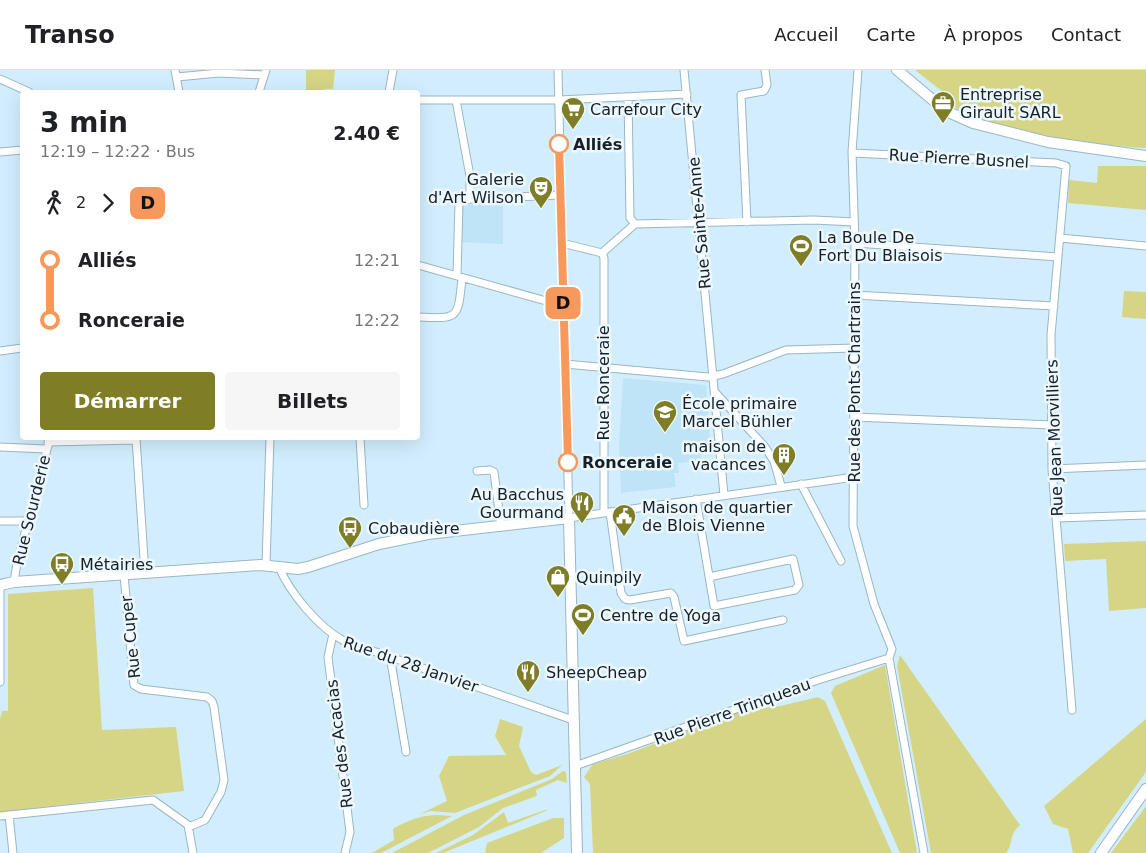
<!DOCTYPE html>
<html lang="fr">
<meta charset="utf-8">
<style>
:root{--surface:#fff;--page:#f6f6f6;--text:#202124;--muted:#757577;--line:#e0e0e0;--accent:#7f7d25}
body{margin:0;font-family:"DejaVu Sans",sans-serif;background:var(--page);color:var(--text);height:100vh;display:flex;flex-direction:column;font-size:19px;white-space:nowrap}
*{box-sizing:border-box;margin:0}
p{font-size:16px;color:var(--muted)}
.icon{flex:none;width:28px;height:28px;fill:none;stroke:currentColor;stroke-width:2;stroke-linecap:round;stroke-linejoin:round}
.map{position:relative;flex:1;overflow:hidden}
.details{position:absolute;left:20px;top:20px;width:400px;height:350px;display:flex;flex-direction:column;background:var(--surface);border-radius:5px;box-shadow:0 5px 20px #0002}
.details>*{flex:none}
.badge{padding:0 10px;border-radius:8px;font-size:18px;line-height:32px}
.map>.badge{position:absolute;translate:-50% -50%;box-shadow:0 0 0 2px #fff}
.legs{display:flex;align-items:center;gap:8px;height:55px;padding:0 20px;font-size:16px}
.legs p{margin-inline-start:auto}
.head{display:flex;align-items:center;justify-content:space-between;height:85px;padding:0 20px}
h1{font-size:28px;font-weight:600;line-height:38px}
.cta{display:flex;gap:10px;margin-top:auto;padding:10px 20px}
.cta a{flex:1;height:58px;border-radius:5px;background:var(--accent);color:#fff;font-size:20px;font-weight:600;line-height:58px;text-align:center}
.cta a+a{background:var(--page);color:var(--text)}
ul{padding:0 20px;list-style:none}
li{display:flex;align-items:center;gap:18px;height:60px;font-size:19px}
li i{display:grid;place-items:center;width:8px;height:100%;margin:0 6px;background:currentColor}
li i::after{content:'';width:12px;height:12px;margin:-6px;border:4px solid;border-radius:50%;background:var(--surface)}
li p{margin-inline-start:auto}
li:first-child i{background:linear-gradient(#0000 50%,currentColor 0)}
li:last-child i{background:linear-gradient(currentColor 50%,#0000 0)}
header{display:flex;align-items:center;gap:30px;box-sizing:border-box;height:70px;padding:0 25px;background:var(--surface);border-bottom:1px solid var(--line)}
header strong{font-size:24px}
nav{display:flex;gap:28px;margin-inline-start:auto;font-size:18px}
.map>svg:first-child{display:block}
.built{fill:#bfe4f7}
.green{fill:#d5d585}
.lines{fill:none;stroke-linecap:round;stroke-linejoin:round}
.street-casing{stroke:#9bb6c5;stroke-width:9}
.secondary-casing{stroke:#9bb6c5;stroke-width:12}
.primary-casing{stroke:#9bb6c5;stroke-width:12}
.street{stroke:#fff;stroke-width:7}
.secondary{stroke:#fff;stroke-width:10}
.primary{stroke:#fff;stroke-width:10}
.line-1-casing{stroke:#fff;stroke-width:11}
.line-1{stroke:#f7995c;stroke-width:8}
.stop-1-dot{fill:#fff;stroke:#f7995c;stroke-width:2.5}
.labels{text-anchor:middle;stroke-width:5;stroke-linejoin:round;paint-order:stroke}
.poi-label{font-size:16px;fill:#162026;stroke:#edf8fe;text-anchor:start}
.stop-label{font-size:16px;font-weight:bold;fill:#162026;stroke:#edf8fe;text-anchor:start}
.street-label{font-size:16px;fill:#162026;stroke:#edf8fe}
</style>
<header>
<strong>Transo</strong>
<nav><a>Accueil</a><a>Carte</a><a>À propos</a><a>Contact</a></nav>
</header>
<div class="map">
<svg width="1146" height="783" viewBox="0 0 1146 783">
<rect width="100%" height="100%" fill="#d2eefe"/>
<!-- built -->
<path class="built" d="M503,132V174L459,172L460,134Z
M623,308L706,315L711,384L701,385V391L678,393L679,403H674L676,417L621,423L619,374Z"/>
<!-- green -->
<path class="green" d="M306,0H335L333,19C324,17 317,24 306,20Z
M915,0H1146V78C1093,75 991,61 947,33L948,26Z
M1098,96H1146V140L1068,133L1069,110L1097,113Z
M1124,221L1146,222V249L1122,247Z
M1146,471V538L1109,541L1106,489L1065,491L1064,474Z
M93,518L102,660L176,657L184,721L0,742V649L2,641H8V524Z
M900,585L1020,755C1008,766 1014,773 1006,783H931L897,596Z
M885,595L917,783H900L831,623L835,616Z
M818,627L825,631L892,783H593L590,714L584,707L593,694L627,684L741,641L780,636Z
M500,649L523,657L519,676L531,702L536,705L562,695L550,706L455,743L430,741L418,745L447,731L439,706L449,686L506,685L495,666Z
M1146,649V702L1088,783H1073L1068,759L1053,754L1044,736Z
M563,701L566,702L567,713L558,710L536,720L537,726L503,738L479,757L428,783H392L464,745L552,709Z
M1146,736V783H1111Z
M545,740H548L443,783H436L473,765L504,742L508,753Z
M436,745L452,746L381,783H372L394,770L393,759C408,750 419,746 436,745Z
M553,748H564V768L541,783H485L487,773Z"/>
<g class="lines">
<!-- street casing -->
<g class="street-casing">
<path id="street" d="M175,0L179,22
M558,0L569,448L854,407
M684,0L724,425
M858,0L852,82L855,173L853,456L874,534L892,579L889,588
M177,7L219,3L264,5
M0,9L29,22
M259,22L266,0
M389,22L393,0
M628,27L630,148L635,154
M418,30H559L687,24
M456,30L470,106V129
M0,82L22,80
M853,83L1056,93L1066,96L1051,265L1052,399L1072,640
M747,152L741,25L764,21L767,15L765,0
M1060,168L1146,176
M562,173L602,183
M855,173L1058,187
M602,183L635,154L814,150L854,152
M602,183L604,188V443
M418,195L564,236
M457,206L459,132L470,129L561,125
M854,225L1054,236
M418,247C459,249 458,249 462,208
M0,281L22,278
M565,294L708,307L723,304L786,280L854,278
M715,322L765,377L774,391L781,416
M854,347L1052,355
M136,368L145,504
M360,368L364,435
M48,372L136,370
M0,377L46,379
M1052,399L1146,395
M477,401L490,400L494,402L501,457
M801,414L841,491
M696,429L714,536L795,520L799,515L793,489L709,507
M610,442L621,523L625,529L630,530L671,523L674,527L684,571L783,550
M1057,448L1146,445
M0,451H28
M266,495L270,368
M279,497C290,523 319,558 344,571L573,650
M124,505L134,615L141,619L207,627L212,631L214,637L224,710L221,722L205,750L189,757
M14,512L17,493L50,368
M333,564L328,587L350,762L345,783
M390,586L406,682
M889,588L924,783
M0,612V515
M575,696L818,610L889,588
M9,745L13,783
M0,746L153,730L188,755L193,783"/>
</g>
<!-- secondary casing -->
<g class="secondary-casing">
<path id="secondary" d="M897,0L946,41L973,53L1048,72L1146,86
M0,515L14,512L260,495L298,499L308,497L379,474L428,464L569,448L577,783"/>
</g>
<!-- primary casing -->
<g class="primary-casing">
<path id="primary" d="M1101,783L1146,719"/>
</g>
<!-- street -->
<use href="#street" class="street"/>
<!-- secondary -->
<use href="#secondary" class="secondary"/>
<!-- primary -->
<use href="#primary" class="primary"/>
</g>
<g class="lines">
<!-- line-1 casing -->
<g class="line-1-casing">
<path id="line-1" d="M559,74L568,392"/>
</g>
<!-- line-1 -->
<use href="#line-1" class="line-1"/>
</g>
<!-- icons -->
<defs>
<g id="office-pin" transform="scale(1.25)"><path d="M0 17L-7.5 6A9.5 9.5 0 1 1 7.5 6Z" fill="#7f7d25" stroke="#edf8fe"/><path d="M-6-3h4V-5.5h4V-3h4V5H-6ZM-1-4.5V-3h2v-1.5ZM-6 0V1H6V0Z" fill="#fff"/></g>
<g id="supermarket-pin" transform="scale(1.25)"><path d="M0 17L-7.5 6A9.5 9.5 0 1 1 7.5 6Z" fill="#7f7d25" stroke="#edf8fe"/><path d="M-6-5.5h2.5l.6 2H6L4.5 2H-2.5L-4.4-4H-6ZM-1.5 3.2a1.3 1.3 0 1 0 .1 0ZM3 3.2a1.3 1.3 0 1 0 .1 0Z" fill="#fff"/></g>
<g id="theatre-pin" transform="scale(1.25)"><path d="M0 17L-7.5 6A9.5 9.5 0 1 1 7.5 6Z" fill="#7f7d25" stroke="#edf8fe"/><path d="M-5-5.5Q0-4 5-5.5V0Q5 5 0 6Q-5 5-5 0ZM-3.3-2.5H-1v1.5H-3.3ZM1-2.5H3.3v1.5H1ZM-2.8 1Q0 5.5 2.8 1Z" fill="#fff"/></g>
<g id="stadium-pin" transform="scale(1.25)"><path d="M0 17L-7.5 6A9.5 9.5 0 1 1 7.5 6Z" fill="#7f7d25" stroke="#edf8fe"/><path d="M0-5a6.5 5 0 1 0 0 10a6.5 5 0 1 0 0-10ZM-3.5-1.8h7v3.6h-7Z" fill="#fff"/></g>
<g id="school-pin" transform="scale(1.25)"><path d="M0 17L-7.5 6A9.5 9.5 0 1 1 7.5 6Z" fill="#7f7d25" stroke="#edf8fe"/><path d="M0-5L7-2L0 1L-7-2ZM-4 1L0 2.5L4 1V4Q0 6-4 4Z" fill="#fff"/></g>
<g id="building-pin" transform="scale(1.25)"><path d="M0 17L-7.5 6A9.5 9.5 0 1 1 7.5 6Z" fill="#7f7d25" stroke="#edf8fe"/><path d="M-4-6H4V6H1V3H-1V6H-4ZM-2.5-4.3h1.7v1.8h-1.7ZM.8-4.3h1.7v1.8H.8ZM-2.5-1h1.7V.8h-1.7ZM.8-1h1.7V.8H.8Z" fill="#fff"/></g>
<g id="restaurant-pin" transform="scale(1.25)"><path d="M0 17L-7.5 6A9.5 9.5 0 1 1 7.5 6Z" fill="#7f7d25" stroke="#edf8fe"/><path d="M-5-6h1v4h1v-4h1v4h1v-4h1v5L-1.5 .5V6h-2V.5L-5-1ZM5-6V6H3V1.5H1.5Q1.5-4 5-6Z" fill="#fff"/></g>
<g id="civic-pin" transform="scale(1.25)"><path d="M0 17L-7.5 6A9.5 9.5 0 1 1 7.5 6Z" fill="#7f7d25" stroke="#edf8fe"/><path d="M-.6-6.5H3V-4.5H.6V-3L4-1V1h2V6H-6V1h2V-1L-.6-3ZM-1.2 2.5V6h2.4V2.5Z" fill="#fff"/></g>
<g id="bus-pin" transform="scale(1.25)"><path d="M0 17L-7.5 6A9.5 9.5 0 1 1 7.5 6Z" fill="#7f7d25" stroke="#edf8fe"/><path d="M-5-6H5V4H4V6H2V4H-2V6H-4V4H-5ZM-3.5-4V0h7V-4ZM-3.5 1.2v1.5H-2V1.2ZM2 1.2v1.5H3.5V1.2Z" fill="#fff"/></g>
<g id="shop-pin" transform="scale(1.25)"><path d="M0 17L-7.5 6A9.5 9.5 0 1 1 7.5 6Z" fill="#7f7d25" stroke="#edf8fe"/><path d="M-5-2.5h2.3a2.7 3.5 0 0 1 5.4 0H5L5.5 6h-11ZM-1.5-2.5h3a1.5 2.3 0 0 0-3 0Z" fill="#fff"/></g>
</defs>
<g fill-rule="evenodd">
<use href="#office-pin" x="943" y="33"/>
<use href="#supermarket-pin" x="573" y="39"/>
<use href="#theatre-pin" x="541" y="118"/>
<use href="#stadium-pin" x="801" y="176"/>
<use href="#school-pin" x="665" y="342"/>
<use href="#building-pin" x="784" y="385"/>
<use href="#restaurant-pin" x="582" y="433"/>
<use href="#civic-pin" x="624" y="446"/>
<use href="#bus-pin" x="350" y="458"/>
<use href="#bus-pin" x="62" y="494"/>
<use href="#shop-pin" x="558" y="507"/>
<use href="#stadium-pin" x="583" y="545"/>
<use href="#restaurant-pin" x="528" y="602"/>
</g>
<!-- markers -->
<g class="stop-1-dot">
<circle cx="559" cy="74" r="9"/>
<circle cx="568" cy="392" r="9"/>
</g>
<g class="labels">
<!-- poi labels -->
<g class="poi-label">
<text x="960" y="30">Entreprise<tspan x="960" dy="18">Girault SARL</tspan></text>
<text x="590" y="45">Carrefour City</text>
<text x="524" y="115" text-anchor="end">Galerie<tspan x="524" dy="18">d'Art Wilson</tspan></text>
<text x="818" y="173">La Boule De<tspan x="818" dy="18">Fort Du Blaisois</tspan></text>
<text x="682" y="339">École primaire<tspan x="682" dy="18">Marcel Bühler</tspan></text>
<text x="766" y="382" text-anchor="end">maison de<tspan x="766" dy="18">vacances</tspan></text>
<text x="564" y="430" text-anchor="end">Au Bacchus<tspan x="564" dy="18">Gourmand</tspan></text>
<text x="642" y="443">Maison de quartier<tspan x="642" dy="18">de Blois Vienne</tspan></text>
<text x="368" y="464">Cobaudière</text>
<text x="80" y="500">Métairies</text>
<text x="576" y="513">Quinpily</text>
<text x="600" y="551">Centre de Yoga</text>
<text x="546" y="608">SheepCheap</text>
</g>
<!-- stop labels -->
<g class="stop-label">
<text x="573" y="80">Alliés</text>
<text x="582" y="398">Ronceraie</text>
</g>
<!-- street labels -->
<g class="street-label">
<text transform="translate(959 88) rotate(3)" y="6">Rue Pierre Busnel</text>
<text transform="translate(699 153) rotate(-95)" y="6">Rue Sainte-Anne</text>
<text transform="translate(854 312) rotate(-90)" y="6">Rue des Ponts Chartrains</text>
<text transform="translate(603 313) rotate(-90)" y="6">Rue Ronceraie</text>
<text transform="translate(1054 368) rotate(-92)" y="6">Rue Jean Morvilliers</text>
<text transform="translate(31 440) rotate(-76)" y="6">Rue Sourderie</text>
<text transform="translate(130 567) rotate(-96)" y="6">Rue Cuper</text>
<text transform="translate(411 594) rotate(19)" y="6">Rue du 28 Janvier</text>
<text transform="translate(732 641) rotate(-20)" y="6">Rue Pierre Trinqueau</text>
<text transform="translate(339 674) rotate(-97)" y="6">Rue des Acacias</text>
</g>
</g>
</svg>
<b class="badge" style="left:563px;top:233px;background:#f7995c;color:#111">D</b>
<section class="details">
<div class="head"><div><h1>3 min</h1><p>12:19 – 12:22 · Bus</p></div><b>2.40 €</b></div>
<div class="legs"><svg class="icon" aria-label="walk" viewBox="0 0 24 24"><circle cx="13" cy="4" r="2"/><path d="M13 8l-2 6 4 7M11 14l-3 7M7 12l3-4h3l4 4"/></svg>2<svg class="icon" aria-label="forward" viewBox="0 0 24 24"><path d="M9 5l7 7-7 7"/></svg><b class="badge" style="background:#f7995c;color:#111">D</b></div>
<ul>
<li><i style="color:#f7995c"></i><b>Alliés</b><p>12:21</p></li>
<li><i style="color:#f7995c"></i><b>Ronceraie</b><p>12:22</p></li>
</ul>
<div class="cta"><a>Démarrer</a><a>Billets</a></div>
</section>
</div>
